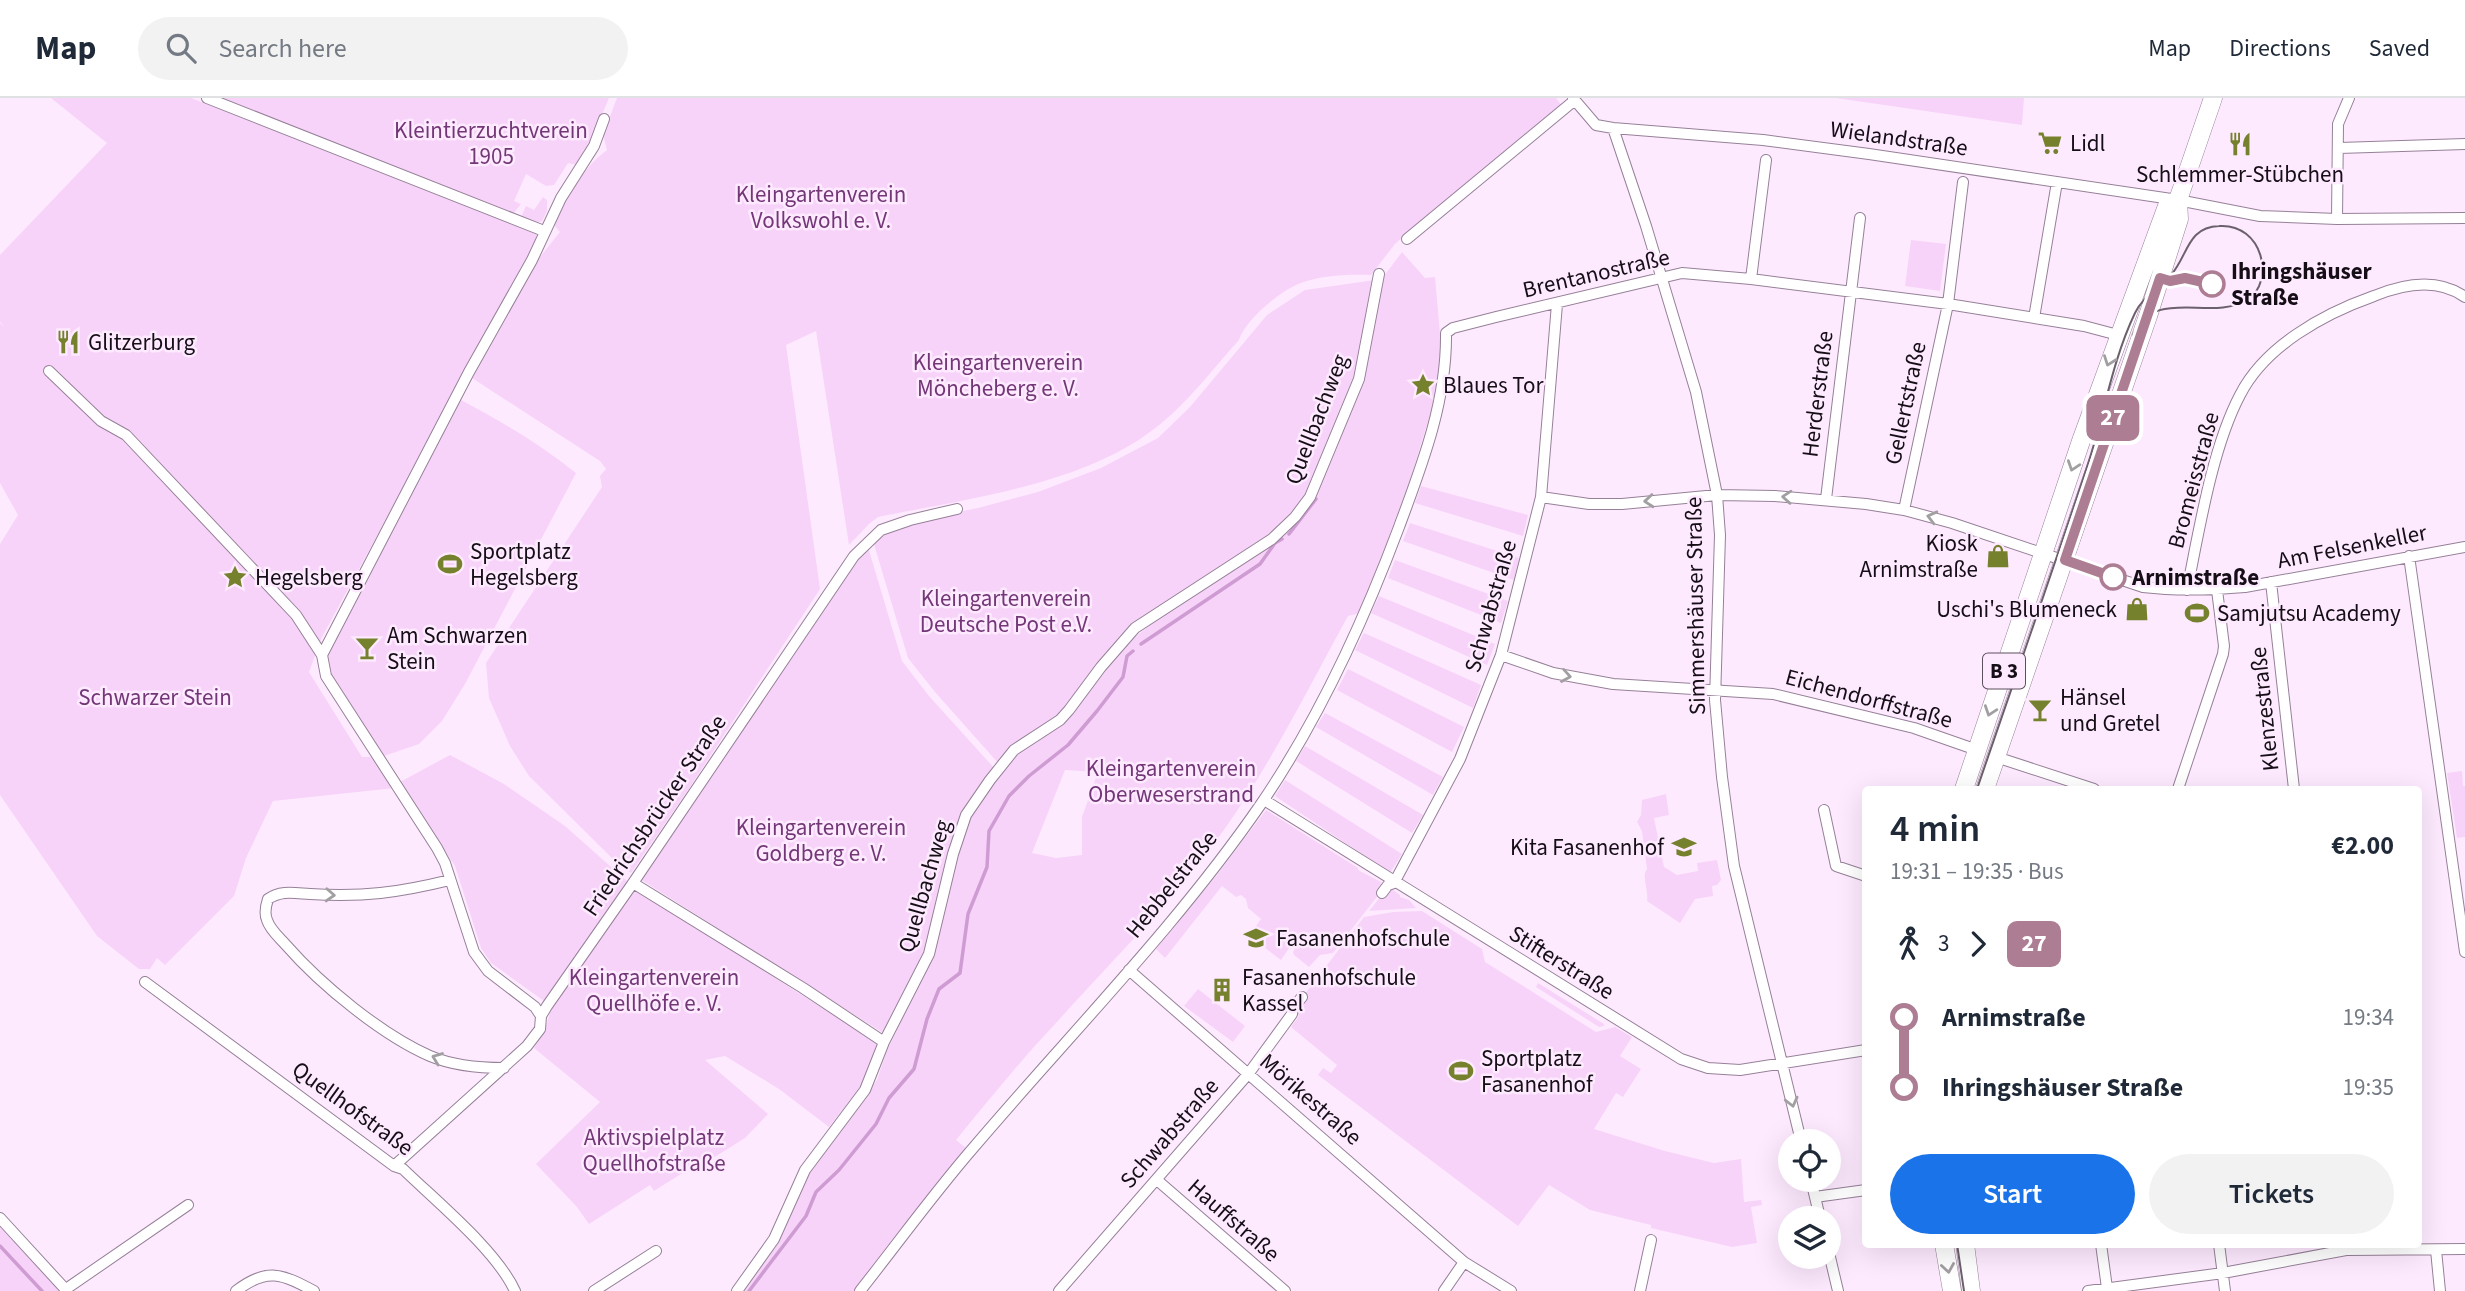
<!DOCTYPE html>
<meta charset="utf-8">
<style>
:root{--surface:#fff;--page:#f2f2f3;--text:#1f2937;--muted:#747a83;--line:#e0e1e3;--accent:#1a73e8}
body{margin:0;font-family:"Source Sans 3",sans-serif;background:var(--page);color:var(--text);height:100vh;display:flex;flex-direction:column;font-size:26px;white-space:nowrap}
*{box-sizing:border-box;margin:0}
p{font-size:23px;color:var(--muted)}
.icon{flex:none;width:38px;height:38px;fill:none;stroke:currentColor;stroke-width:2;stroke-linecap:round;stroke-linejoin:round}
.map{position:relative;flex:1;overflow:hidden}
.panel{position:absolute;left:1862px;top:688px;width:560px;height:462px;display:flex;flex-direction:column;background:var(--surface);border-radius:7px;box-shadow:0 7px 28px #0002}
.panel>*{flex:none}
.badge{padding:0 14px;border-radius:10px;font-size:24px;line-height:46px}
.controls{position:absolute;left:1778px;top:1031px;display:grid;gap:14px}
.controls a{display:grid;place-items:center;width:63px;height:63px;border-radius:50%;background:var(--surface);box-shadow:0 7px 28px #0002;font-size:35px}
.map>.badge{position:absolute;translate:-50% -50%;box-shadow:0 0 0 4px #fff}
.legs{display:flex;align-items:center;gap:10px;height:77px;padding:0 28px;font-size:23px}
.legs p{margin-inline-start:auto}
.summary{display:flex;align-items:center;justify-content:space-between;height:119px;padding:0 28px}
h1{font-size:38px;font-weight:600;line-height:52px}
.action{display:flex;gap:14px;margin-top:auto;padding:14px 28px}
.action a{flex:1;height:80px;border-radius:42px;background:var(--accent);color:#fff;font-size:28px;font-weight:600;line-height:80px;text-align:center}
.action a+a{background:var(--page);color:var(--text)}
ul{padding:0 28px;list-style:none}
li{display:flex;align-items:center;gap:24px;height:70px;font-size:26px}
li i{display:grid;place-items:center;width:10px;height:100%;margin:0 9px;background:currentColor}
li i::after{content:'';width:18px;height:18px;margin:-9px;border:5px solid;border-radius:50%;background:var(--surface)}
li p{margin-inline-start:auto}
li:first-child i{background:linear-gradient(#0000 50%,currentColor 0)}
li:last-child i{background:linear-gradient(currentColor 50%,#0000 0)}
header{display:flex;align-items:center;gap:42px;box-sizing:border-box;height:98px;padding:0 35px;background:var(--surface);border-bottom:2px solid var(--line)}
header strong{font-size:33px}
nav{display:flex;gap:38px;margin-inline-start:auto;font-size:24px}
.search{width:490px;height:63px;background:var(--page);display:flex;align-items:center;gap:18px;box-sizing:border-box;padding:0 24px;border-radius:38px;color:var(--muted);font-size:26px}
.map>svg:first-child{display:block}
.green{fill:#f7d3f9;fill-rule:evenodd}
.lines{fill:none;stroke-linecap:round;stroke-linejoin:round}
.stream{stroke:#ce9cd2;stroke-width:3.5}
.street-casing{stroke:#968098;stroke-width:12}
.primary-casing{stroke:#968098;stroke-width:19}
.street{stroke:#fff;stroke-width:10}
.primary{stroke:#fff;stroke-width:18}
.tram{stroke:#6c606d;stroke-width:2}
.oneway{stroke:#a29fa2}
.line-1-casing{stroke:#fff;stroke-width:16}
.line-1{stroke:#ad7d93;stroke-width:10}
.stop-1-dot{fill:#fff;stroke:#ad7d93;stroke-width:3.5}
.labels{text-anchor:middle;stroke-width:5;stroke-linejoin:round;paint-order:stroke}
.shield{fill:#feeaff;stroke:#5c505c;stroke-width:2}
.shield-label{font-size:21px;font-weight:bold;fill:#160e16}
.park-label{font-size:23px;fill:#733778;stroke:#feeaff}
.street-label{font-size:23px;fill:#160e16;stroke:#feeaff}
.poi-label{font-size:23px;fill:#160e16;stroke:#feeaff;text-anchor:start}
.stop-label{font-size:23px;font-weight:bold;fill:#160e16;stroke:#feeaff;text-anchor:start}
</style>
<header>
<strong>Map</strong>
<div class="search"><svg class="icon" aria-label="search" viewBox="0 0 24 24"><circle cx="10" cy="10" r="6"/><path d="M15 15l6 6"/></svg>Search here</div>
<nav><a>Map</a><a>Directions</a><a>Saved</a></nav>
</header>
<div class="map">
<svg width="2465" height="1193" viewBox="0 0 2465 1193">
<rect width="100%" height="100%" fill="#feeaff"/>
<!-- green -->
<path class="green" d="M51,0H191L536,136L537,138L528,160L322,539L309,574L362,659H375L395,690L273,703L246,760L234,798L165,867L157,860L150,871H139L97,838L0,697V446L18,417L0,385V225L4,228L0,224V157L107,45Z
M216,0H609L589,48L577,67L568,65L554,87L546,88L526,76L514,103L521,106L513,116Z
M617,0H1556L1562,8L1407,135L1395,146L1371,177C1348,176 1323,177 1301,185C1281,192 1245,222 1239,242C1212,272 1186,307 1154,331C1082,387 966,401 878,419L869,426L849,447L816,233L786,247L820,491L686,695L631,775L618,766L529,678L510,648L489,600L486,565L602,389L600,378L606,371L600,363L472,280L528,174L560,134L553,126C569,98 581,71 607,52L603,37Z
M1836,0H2024L2022,27Z
M543,99L547,102V113L542,123L534,126L524,122L522,117L526,108L534,112Z
M1911,142L1946,146L1940,193L1905,188Z
M1402,154L1425,180L1435,179L1441,247L1437,294L1410,382L1361,515L1348,518C1309,589 1273,662 1226,729C1176,799 1114,861 1056,925C1021,962 989,1002 956,1042L966,1050L854,1193H742L781,1137L808,1078L877,982L886,955L932,858L957,756L970,718L1017,653L1064,623L1129,544L1165,515L1299,418L1363,283L1381,182ZM1065,672L1098,674L1082,719V757L1056,760L1032,755Z
M1375,182L1356,285L1311,392L1289,422L1258,448L1129,530L1065,611L999,666L935,594L908,560L873,443L883,434L910,424L978,410L1038,394L1101,370L1158,340L1190,309L1267,217L1305,192Z
M459,301C499,322 540,346 576,375L465,586L442,623L419,646L384,658L330,576L326,558Z
M1421,388L1528,417L1523,438L1415,405Z
M1410,425L1519,460L1514,482L1403,443Z
M868,449L902,563L929,598L995,671L964,716L925,854L885,936L640,781L857,460Z
M1395,462L1508,503L1501,525L1388,480Z
M1379,498L1495,546L1487,567L1371,515Z
M1364,535L1481,587L1473,610L1355,552Z
M1348,571L1464,629L1452,654L1337,592Z
M1325,615L1443,679L1433,697L1316,629Z
M1305,648L1423,717L1412,735L1296,663Z
M450,657L504,686L565,728L628,784L544,903L491,865L481,850L455,768L400,684Z
M2462,673L2463,688H2465V739L2457,740L2447,675Z
M1285,682L1402,756L1390,775L1275,698Z
M1666,696L1669,717L1654,720L1664,769L1677,777L1698,773L1697,765L1717,762L1721,782L1717,787L1712,788L1713,798L1695,801L1680,825L1647,803C1649,792 1641,779 1647,771L1642,733L1637,724L1641,717L1642,702Z
M1266,712L1358,770V772L1381,784L1380,795L1333,855L1320,857L1309,869L1294,857L1293,854L1300,843L1296,840L1281,862L1249,838L1261,821L1248,810L1246,801L1241,797L1236,799L1222,788L1165,860L1156,851L1217,777Z
M634,790L877,945L864,984L829,1029L779,991L725,958L705,962L768,1016L745,1040L702,1067L700,1064L654,1093L650,1087L589,1126L577,1109L536,1066L600,1004L534,950L544,934L552,908Z
M1392,791L1400,797V799L1409,802L1416,810L1369,813L1381,798Z
M1422,813L1482,851L1485,864L1596,934L1615,929L1632,939L1620,958L1641,971L1623,999L1616,995L1594,1031L1665,1053L1714,1065L1741,1061L1744,1104L1761,1102L1762,1107L1751,1109L1757,1145L1732,1149L1651,1130V1127L1590,1112L1549,1087L1518,1128L1318,977L1323,970L1331,975L1337,967L1291,929L1299,918L1294,910L1364,819L1393,814Z
M1538,885L1604,926V928L1599,929L1536,889Z
M1198,891L1245,928L1233,944L1184,908Z
M0,1126L60,1193H0Z"/>
<g class="lines">
<!-- stream -->
<path class="stream" d="M1289,436L1316,401
M1141,546L1260,466L1275,445L1282,441
M0,1148L42,1193
M749,1193L806,1118L816,1094L839,1072L876,1026L889,1000L914,971L927,921L939,891L960,875L968,816L987,769L989,733L1009,698L1029,678L1068,647L1097,613L1123,579L1127,558L1133,553"/>
<!-- street casing -->
<g class="street-casing">
<path id="street" d="M207,0L544,133
M1573,0L1596,27L1613,30L1763,42L1869,56L2178,102L2260,118L2337,121L2465,120
M1613,30L1646,128L1696,294L1717,397L1720,437L1715,602L1722,679L1734,768L1801,1043
M2339,50L2465,46
M2337,121L2338,26L2349,0
M1407,141L1575,2
M1751,181L1766,62
M2034,220L2057,84
M49,273L101,323L126,337L296,517L322,557L326,578L437,750L445,765L474,854L488,873L535,909L541,918
M1541,399L1589,406H1622L1717,397L1775,398L1866,406L1904,412L1952,425L2143,489C2177,493 2210,492 2245,489L2465,449
M1826,401L1860,120
M1904,412L1948,206L1963,84
M2409,458L2465,854
M2271,484L2294,691
M2187,492C2199,433 2212,350 2240,297C2265,248 2323,216 2374,198C2403,186 2437,179 2465,199
M322,557L469,274L532,162L561,100L594,48L604,21
M1501,557L1553,575L1613,586L1773,596L1914,630L1977,652
M1996,659L2094,691
M2178,691L2223,556L2224,548L2217,492
M1264,702L1681,961L1708,970L1740,972L1866,952
M1824,712L1836,768L1866,778
M450,782C397,795 364,799 310,796C294,795 281,792 268,801C266,807 264,815 267,822C270,832 280,840 286,847C321,887 382,937 430,958C454,968 479,970 504,970
M633,785L803,890L884,944
M1382,795L1388,787L1394,785L1460,661L1501,557L1541,399L1557,206
M1129,872L1464,1164L1511,1193
M145,884L394,1068L403,1071C437,1104 496,1152 515,1193
M394,1068L527,948L540,931L541,918L547,908L633,785L854,458L881,432L910,422L957,411
M1157,1082L1285,1193
M1811,1082L1820,1120
M1815,1099L1866,1092
M0,1120L67,1193
M2101,1146L2107,1190
M2219,1146L2225,1193
M2436,1152L2440,1193
M1829,1155L1838,1193
M66,1191L188,1107
M236,1193C267,1169 282,1176 314,1193
M594,1193L656,1153
M737,1193L774,1141L805,1072L865,992L884,944L929,856L953,756L966,717L990,682L1014,652L1060,622L1069,612L1101,569L1135,530L1272,441L1295,419L1310,399L1359,281L1379,176
M860,1193C898,1145 934,1095 974,1049C1070,936 1177,828 1261,706C1319,621 1363,525 1399,429C1422,367 1447,303 1446,235L1453,230L1496,219L1682,175L1751,181L1948,206L2084,228L2118,237
M1059,1193L1249,975L1292,916L1293,910L1302,899
M1444,1193L1464,1164
M1640,1193L1651,1142
M2088,1193L2223,1175L2346,1152L2465,1151"/>
</g>
<!-- primary casing -->
<g class="primary-casing">
<path id="primary" d="M1964,691L2081,343L2167,108L2178,102
M1985,691L2148,218L2179,121L2178,102L2213,0
M1944,1146L1952,1193
M1965,1146L1971,1193"/>
</g>
<!-- street -->
<use href="#street" class="street"/>
<!-- primary -->
<use href="#primary" class="primary"/>
<!-- tram -->
<path class="tram" d="M1977,691C2014,583 2052,475 2088,366C2104,317 2112,263 2135,215C2143,198 2159,191 2171,177C2188,158 2187,129 2219,128C2263,125 2276,184 2247,202C2211,224 2154,188 2133,237
M1957,1146L1964,1193"/>
</g>
<!-- one-way arrows -->
<defs><path id="oneway-chevron" d="M-2-3.5L2.5 0L-2 3.5" fill="none" stroke-width="1.6" stroke-linecap="round" stroke-linejoin="round" transform="scale(1.75)"/></defs>
<g class="oneway">
<use href="#oneway-chevron" transform="translate(2109 263) rotate(110)"/>
<use href="#oneway-chevron" transform="translate(2073 368) rotate(109)"/>
<use href="#oneway-chevron" transform="translate(1787 399) rotate(-176)"/>
<use href="#oneway-chevron" transform="translate(1649 403) rotate(175)"/>
<use href="#oneway-chevron" transform="translate(1932 419) rotate(-166)"/>
<use href="#oneway-chevron" transform="translate(1566 578) rotate(10)"/>
<use href="#oneway-chevron" transform="translate(1990 613) rotate(109)"/>
<use href="#oneway-chevron" transform="translate(330 797) rotate(3)"/>
<use href="#oneway-chevron" transform="translate(437 960) rotate(-159)"/>
<use href="#oneway-chevron" transform="translate(1792 1004) rotate(76)"/>
<use href="#oneway-chevron" transform="translate(1948 1170) rotate(81)"/>
</g>
<g class="lines">
<!-- line-1 casing -->
<g class="line-1-casing">
<path id="line-1" d="M2113,479L2065,462L2160,180L2170,183L2185,180L2212,186"/>
</g>
<!-- line-1 -->
<use href="#line-1" class="line-1"/>
</g>
<!-- icons -->
<defs>
<g id="supermarket-bare" transform="scale(1.89)"><path d="M-6-5.5h2.5l.6 2H6L4.5 2H-2.5L-4.4-4H-6ZM-1.5 3.2a1.3 1.3 0 1 0 .1 0ZM3 3.2a1.3 1.3 0 1 0 .1 0Z" fill="#76812e" stroke="#feeaff" stroke-width="2.5" paint-order="stroke"/></g>
<g id="restaurant-bare" transform="scale(1.89)"><path d="M-5-6h1v4h1v-4h1v4h1v-4h1v5L-1.5 .5V6h-2V.5L-5-1ZM5-6V6H3V1.5H1.5Q1.5-4 5-6Z" fill="#76812e" stroke="#feeaff" stroke-width="2.5" paint-order="stroke"/></g>
<g id="sight-bare" transform="scale(1.89)"><path d="M0-6L1.8-2.2L6-1.7L2.9 1.2L3.7 5.4L0 3.3L-3.7 5.4L-2.9 1.2L-6-1.7L-1.8-2.2Z" fill="#76812e" stroke="#feeaff" stroke-width="2.5" paint-order="stroke"/></g>
<g id="shop-bare" transform="scale(1.89)"><path d="M-5-2.5h2.3a2.7 3.5 0 0 1 5.4 0H5L5.5 6h-11ZM-1.5-2.5h3a1.5 2.3 0 0 0-3 0Z" fill="#76812e" stroke="#feeaff" stroke-width="2.5" paint-order="stroke"/></g>
<g id="stadium-bare" transform="scale(1.89)"><path d="M0-5a6.5 5 0 1 0 0 10a6.5 5 0 1 0 0-10ZM-3.5-1.8h7v3.6h-7Z" fill="#76812e" stroke="#feeaff" stroke-width="2.5" paint-order="stroke"/></g>
<g id="bar-bare" transform="scale(1.89)"><path d="M-6-5H6L.8 .8V4.5H3.5V6h-7V4.5H-.8V.8Z" fill="#76812e" stroke="#feeaff" stroke-width="2.5" paint-order="stroke"/></g>
<g id="school-bare" transform="scale(1.89)"><path d="M0-5L7-2L0 1L-7-2ZM-4 1L0 2.5L4 1V4Q0 6-4 4Z" fill="#76812e" stroke="#feeaff" stroke-width="2.5" paint-order="stroke"/></g>
<g id="building-bare" transform="scale(1.89)"><path d="M-4-6H4V6H1V3H-1V6H-4ZM-2.5-4.3h1.7v1.8h-1.7ZM.8-4.3h1.7v1.8H.8ZM-2.5-1h1.7V.8h-1.7ZM.8-1h1.7V.8H.8Z" fill="#76812e" stroke="#feeaff" stroke-width="2.5" paint-order="stroke"/></g>
</defs>
<g fill-rule="evenodd">
<use href="#supermarket-bare" x="2050" y="45"/>
<use href="#restaurant-bare" x="2240" y="46"/>
<use href="#restaurant-bare" x="68" y="244"/>
<use href="#sight-bare" x="1423" y="287"/>
<use href="#shop-bare" x="1998" y="458"/>
<use href="#stadium-bare" x="450" y="466"/>
<use href="#sight-bare" x="235" y="479"/>
<use href="#shop-bare" x="2137" y="511"/>
<use href="#stadium-bare" x="2197" y="515"/>
<use href="#bar-bare" x="367" y="550"/>
<use href="#bar-bare" x="2040" y="612"/>
<use href="#school-bare" x="1684" y="749"/>
<use href="#school-bare" x="1256" y="840"/>
<use href="#building-bare" x="1222" y="892"/>
<use href="#stadium-bare" x="1461" y="973"/>
</g>
<!-- markers -->
<g class="stop-1-dot">
<circle cx="2212" cy="186" r="12"/>
<circle cx="2113" cy="479" r="12"/>
</g>
<g class="labels">
<!-- shield labels -->
<rect class="shield" x="1983" y="555.5" width="42" height="35" rx="5"/>
<g class="shield-label">
<text x="2004" y="580">B 3</text>
</g>
<!-- park labels -->
<g class="park-label">
<text x="491" y="40">Kleintierzuchtverein<tspan x="491" dy="26">1905</tspan></text>
<text x="821" y="104">Kleingartenverein<tspan x="821" dy="26">Volkswohl e. V.</tspan></text>
<text x="998" y="272">Kleingartenverein<tspan x="998" dy="26">Möncheberg e. V.</tspan></text>
<text x="1006" y="508">Kleingartenverein<tspan x="1006" dy="26">Deutsche Post e.V.</tspan></text>
<text x="155" y="607">Schwarzer Stein</text>
<text x="1171" y="678">Kleingartenverein<tspan x="1171" dy="26">Oberweserstrand</tspan></text>
<text x="821" y="737">Kleingartenverein<tspan x="821" dy="26">Goldberg e. V.</tspan></text>
<text x="654" y="887">Kleingartenverein<tspan x="654" dy="26">Quellhöfe e. V.</tspan></text>
<text x="654" y="1047">Aktivspielplatz<tspan x="654" dy="26">Quellhofstraße</tspan></text>
</g>
<!-- street labels -->
<g class="street-label">
<text transform="translate(1899 40) rotate(8)" y="8">Wielandstraße</text>
<text transform="translate(1596 175) rotate(-13)" y="8">Brentanostraße</text>
<text transform="translate(1817 296) rotate(-83)" y="8">Herderstraße</text>
<text transform="translate(1905 305) rotate(-78)" y="8">Gellertstraße</text>
<text transform="translate(1316 321) rotate(-69)" y="8">Quellbachweg</text>
<text transform="translate(2193 382) rotate(-75)" y="8">Bromeisstraße</text>
<text transform="translate(2352 448) rotate(-11)" y="8">Am Felsenkeller</text>
<text transform="translate(1490 508) rotate(-74)" y="8">Schwabstraße</text>
<text transform="translate(1695 508) rotate(-91)" y="8">Simmershäuser Straße</text>
<text transform="translate(1869 600) rotate(15)" y="8">Eichendorffstraße</text>
<text transform="translate(2264 611) rotate(-96)" y="8">Klenzestraße</text>
<text transform="translate(654 717) rotate(-56)" y="8">Friedrichsbrücker Straße</text>
<text transform="translate(1171 786) rotate(-51)" y="8">Hebbelstraße</text>
<text transform="translate(924 788) rotate(-74)" y="8">Quellbachweg</text>
<text transform="translate(1562 864) rotate(32)" y="8">Stifterstraße</text>
<text transform="translate(1311 1001) rotate(41)" y="8">Mörikestraße</text>
<text transform="translate(353 1010) rotate(36)" y="8">Quellhofstraße</text>
<text transform="translate(1169 1035) rotate(-49)" y="8">Schwabstraße</text>
<text transform="translate(1234 1122) rotate(41)" y="8">Hauffstraße</text>
</g>
<!-- poi labels -->
<g class="poi-label">
<text x="2070" y="53">Lidl</text>
<text x="2240" y="84" text-anchor="middle">Schlemmer-Stübchen</text>
<text x="88" y="252">Glitzerburg</text>
<text x="1443" y="295">Blaues Tor</text>
<text x="1978" y="453" text-anchor="end">Kiosk<tspan x="1978" dy="26">Arnimstraße</tspan></text>
<text x="470" y="461">Sportplatz<tspan x="470" dy="26">Hegelsberg</tspan></text>
<text x="255" y="487">Hegelsberg</text>
<text x="2117" y="519" text-anchor="end">Uschi's Blumeneck</text>
<text x="2217" y="523">Samjutsu Academy</text>
<text x="387" y="545">Am Schwarzen<tspan x="387" dy="26">Stein</tspan></text>
<text x="2060" y="607">Hänsel<tspan x="2060" dy="26">und Gretel</tspan></text>
<text x="1664" y="757" text-anchor="end">Kita Fasanenhof</text>
<text x="1276" y="848">Fasanenhofschule</text>
<text x="1242" y="887">Fasanenhofschule<tspan x="1242" dy="26">Kassel</tspan></text>
<text x="1481" y="968">Sportplatz<tspan x="1481" dy="26">Fasanenhof</tspan></text>
</g>
<!-- stop labels -->
<g class="stop-label">
<text x="2231" y="181">Ihringshäuser<tspan x="2231" dy="26">Straße</tspan></text>
<text x="2132" y="487">Arnimstraße</text>
</g>
</g>
</svg>
<div class="controls">
<a><svg class="icon" aria-label="locate" viewBox="0 0 24 24"><circle cx="12" cy="12" r="6"/><path d="M12 2v4M12 18v4M2 12h4M18 12h4"/></svg></a>
<a><svg class="icon" aria-label="layers" viewBox="0 0 24 24"><path d="M12 4l9 5-9 5-9-5zM3 14l9 5 9-5"/></svg></a>
</div>
<b class="badge" style="left:2113px;top:320px;background:#ad7d93;color:#fff">27</b>
<section class="panel">
<div class="summary"><div><h1>4 min</h1><p>19:31 – 19:35 · Bus</p></div><b>€2.00</b></div>
<div class="legs"><svg class="icon" aria-label="walk" viewBox="0 0 24 24"><circle cx="13" cy="4" r="2"/><path d="M13 8l-2 6 4 7M11 14l-3 7M7 12l3-4h3l4 4"/></svg>3<svg class="icon" aria-label="forward" viewBox="0 0 24 24"><path d="M9 5l7 7-7 7"/></svg><b class="badge" style="background:#ad7d93;color:#fff">27</b></div>
<ul>
<li><i style="color:#ad7d93"></i><b>Arnimstraße</b><p>19:34</p></li>
<li><i style="color:#ad7d93"></i><b>Ihringshäuser Straße</b><p>19:35</p></li>
</ul>
<div class="action"><a>Start</a><a>Tickets</a></div>
</section>
</div>
